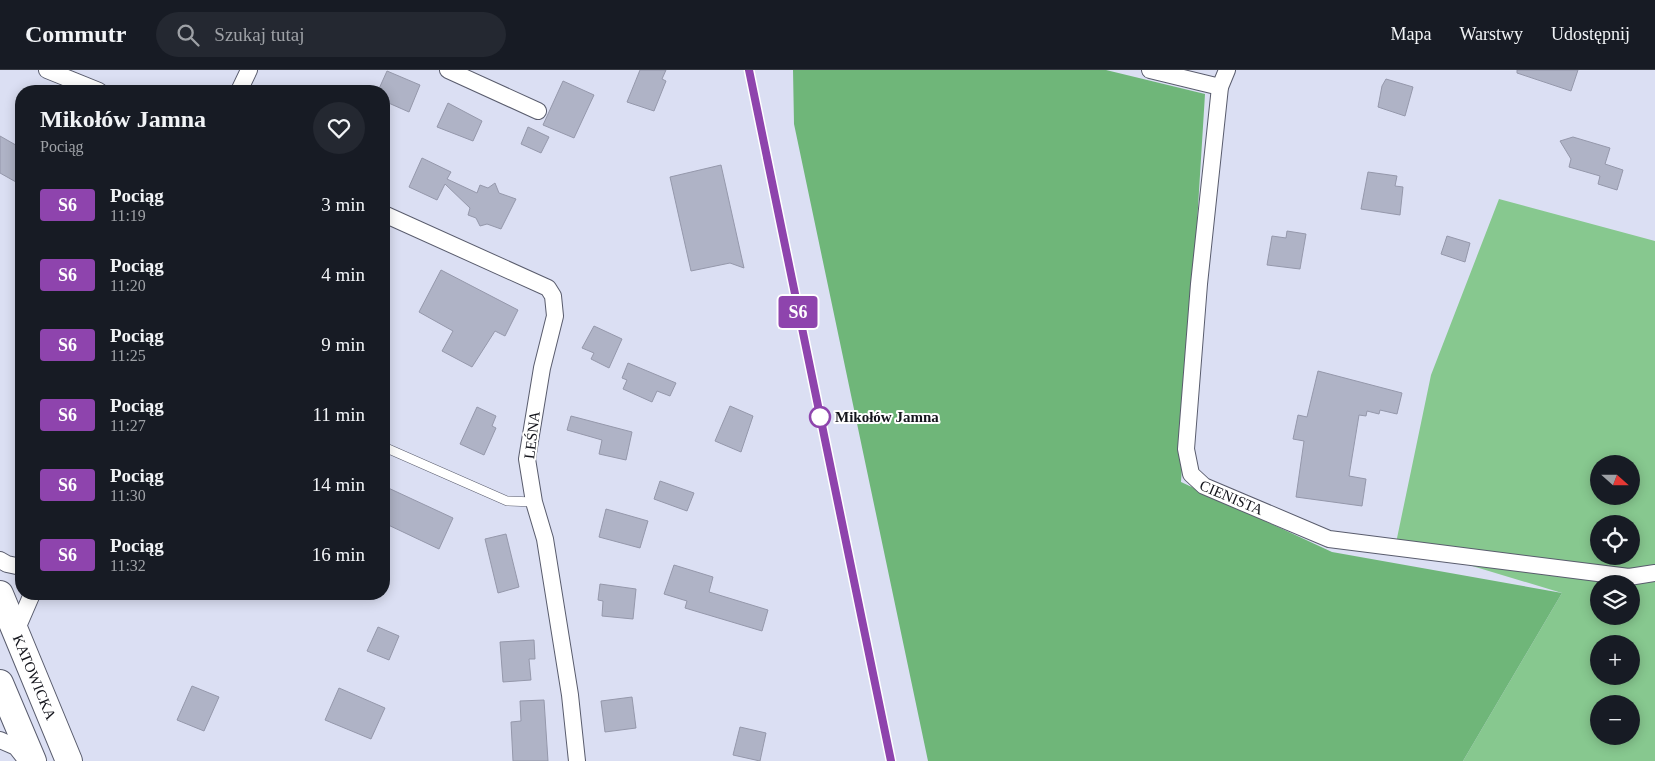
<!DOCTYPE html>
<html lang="pl">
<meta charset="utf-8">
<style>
:root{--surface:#171b24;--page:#242831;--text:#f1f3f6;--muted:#9ea1a6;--line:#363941}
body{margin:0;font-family:"Times New Roman",serif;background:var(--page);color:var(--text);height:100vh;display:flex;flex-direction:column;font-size:19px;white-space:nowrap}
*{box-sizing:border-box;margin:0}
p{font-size:16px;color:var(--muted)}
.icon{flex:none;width:28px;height:28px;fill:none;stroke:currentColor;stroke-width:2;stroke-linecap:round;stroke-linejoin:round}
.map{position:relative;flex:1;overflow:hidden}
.details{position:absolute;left:15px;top:15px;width:375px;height:515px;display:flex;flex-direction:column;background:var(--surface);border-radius:20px;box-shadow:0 2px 12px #0003}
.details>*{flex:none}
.badge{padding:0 10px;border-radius:4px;font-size:18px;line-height:32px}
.needle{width:32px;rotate:111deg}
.buttons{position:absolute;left:1590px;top:385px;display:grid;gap:10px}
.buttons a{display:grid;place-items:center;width:50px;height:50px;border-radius:50%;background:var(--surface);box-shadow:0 2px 12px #0003;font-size:25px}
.map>.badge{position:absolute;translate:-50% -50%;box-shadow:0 0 0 2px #fff}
.round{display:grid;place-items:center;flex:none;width:52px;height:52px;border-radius:26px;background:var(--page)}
.head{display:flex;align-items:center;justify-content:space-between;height:85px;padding:0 25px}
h1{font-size:24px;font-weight:700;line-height:38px}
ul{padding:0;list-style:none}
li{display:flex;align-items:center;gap:15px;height:70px;padding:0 25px}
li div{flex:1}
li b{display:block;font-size:19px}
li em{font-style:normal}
li .badge{min-width:55px;font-weight:700;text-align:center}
header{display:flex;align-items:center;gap:30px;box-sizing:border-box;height:70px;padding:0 25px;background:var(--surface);border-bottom:1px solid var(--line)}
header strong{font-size:24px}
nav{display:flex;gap:28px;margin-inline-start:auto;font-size:18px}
.search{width:350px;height:45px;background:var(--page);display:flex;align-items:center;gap:12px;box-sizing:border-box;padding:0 18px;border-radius:28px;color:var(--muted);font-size:19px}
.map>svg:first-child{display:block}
.green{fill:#87c88f;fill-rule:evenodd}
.forest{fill:#6fb679}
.building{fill:#afb3c6;stroke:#9598ab}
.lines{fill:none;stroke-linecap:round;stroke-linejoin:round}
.lane-casing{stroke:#595c6d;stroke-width:10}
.street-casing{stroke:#595c6d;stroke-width:18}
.primary-casing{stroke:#595c6d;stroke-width:28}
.lane{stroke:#fff;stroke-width:9}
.street{stroke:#fff;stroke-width:16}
.primary{stroke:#fff;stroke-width:26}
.rail-casing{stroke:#6c6f7b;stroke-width:5.5}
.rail{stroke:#fff;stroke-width:4;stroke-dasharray:11;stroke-linecap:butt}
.line-casing{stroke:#fff;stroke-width:11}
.line{stroke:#8e44ad;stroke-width:8}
.stop-dot{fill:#fff;stroke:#8e44ad;stroke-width:2.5}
.labels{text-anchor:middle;stroke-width:4;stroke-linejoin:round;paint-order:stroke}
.stop-label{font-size:15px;font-weight:bold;fill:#13141b;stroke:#fff;text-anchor:start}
.street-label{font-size:15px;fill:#13141b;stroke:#fff}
</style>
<header>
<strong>Commutr</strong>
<div class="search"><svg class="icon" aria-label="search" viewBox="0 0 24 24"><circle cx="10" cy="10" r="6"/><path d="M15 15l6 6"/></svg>Szukaj tutaj</div>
<nav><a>Mapa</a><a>Warstwy</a><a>Udostępnij</a></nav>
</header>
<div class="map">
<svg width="1655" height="691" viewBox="0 0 1655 691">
<rect width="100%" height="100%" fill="#dbdff3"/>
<!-- green -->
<path class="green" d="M1499,129L1655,171V691H1463L1562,523L1396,473L1431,305ZM1599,394H1631V426H1599ZM1599,454H1631V486H1599ZM1599,514H1631V546H1599ZM1599,574H1631V606H1599ZM1599,634H1631V666H1599Z"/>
<!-- forest -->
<path class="forest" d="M793,0H1106L1205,24L1181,412L1332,482L1562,523L1463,691H928L794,54Z"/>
<!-- building -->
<path class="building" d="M640,0H666L662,9L666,11L654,41L627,32Z
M1517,0H1578L1571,21L1517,3Z
M387,1L420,15L409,42L384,31V21H378Z
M1386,9L1413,17L1405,46L1378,37L1382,16Z
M563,11L594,25L574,68L543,55Z
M448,33L482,51L473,71L437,57Z
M528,57L549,67L541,83L521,74Z
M0,66L21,78V102L16,112L0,103Z
M1573,67L1610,78L1605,94L1623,100L1617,120L1598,114L1600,106L1569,97L1571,89L1560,71Z
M422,88L451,102L447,109L477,123L480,115L488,118L495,113L499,123L516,129L501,159L487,154L480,156L476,148L468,145L470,138L445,114L437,130L409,117Z
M721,95L744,198L730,193L691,201L670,107Z
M1368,102L1397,106L1395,116L1403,117L1400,145L1361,139Z
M1287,161L1306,164L1300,199L1267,195L1272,166L1286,168Z
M1447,166L1470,173L1465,192L1441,184Z
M441,200L518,240L505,266L495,261L472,297L442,281L453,261L419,242Z
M594,256L622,269L609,298L591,289L594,283L582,278Z
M628,293L676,313L670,326L657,321L652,332L623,319L627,310L622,308Z
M1318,301L1402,323L1397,344L1380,340L1379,344L1367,341L1366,346L1359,345L1349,406L1366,409L1362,436L1296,427L1304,371L1293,369L1298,345L1307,347Z
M730,336L753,346L741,382L715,371Z
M477,337L496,346L492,356L496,358L484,385L460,374Z
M571,346L632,362L626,390L599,384L602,370L567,360Z
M660,411L694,423L687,441L654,429Z
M384,416L453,448L439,479L384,453Z
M606,439L648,451L640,478L599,467Z
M506,464L519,517L498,523L485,469Z
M674,495L713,507L709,522L768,540L762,561L685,538L687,531L664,524Z
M600,514L636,519L633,549L602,546L603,531L598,530Z
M378,557L399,566L389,590L367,581Z
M534,570L535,589H529L531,610L503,612L500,572Z
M192,616L219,627L204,661L177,650Z
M339,618L385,638L371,669L325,650Z
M632,627L636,658L605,662L601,631Z
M544,630L548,691H513L511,652L521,651L520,631Z
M740,657L766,663L760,691L733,685Z"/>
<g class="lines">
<!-- lane casing -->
<g class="lane-casing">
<path id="lane" d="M384,377L507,431L534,432"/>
</g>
<!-- street casing -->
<g class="street-casing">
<g id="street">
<path d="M47,0L99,21"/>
<path d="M448,0L538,41"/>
<path d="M1150,0L1220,17"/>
<path id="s1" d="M1227,0L1220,17L1199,214L1186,379L1191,404L1204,416L1329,469L1629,507L1655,503"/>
<path d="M239,21L249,0"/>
<path d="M384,144L548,218L553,226L555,246L542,298L527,389L534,432L545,469L570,625L577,691"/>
<path d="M0,490L7,494L21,497"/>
<path d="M16,561L32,524"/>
<path d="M0,670L16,677L27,691"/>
</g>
</g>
<!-- primary casing -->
<g class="primary-casing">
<g id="primary">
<path id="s2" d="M0,524L69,691"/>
<path d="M0,613L33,691"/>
</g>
</g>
<!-- lane -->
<use href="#lane" class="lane"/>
<!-- street -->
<use href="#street" class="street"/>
<!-- primary -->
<use href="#primary" class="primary"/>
<!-- rail casing -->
<g class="rail-casing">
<path id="rail" d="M749,0L891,691"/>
</g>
<!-- rail -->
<use href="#rail" class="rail"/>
</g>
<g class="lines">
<!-- line casing -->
<g class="line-casing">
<path id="line" d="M749,0L891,691"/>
</g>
<!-- line -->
<use href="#line" class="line"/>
</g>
<!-- markers -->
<circle class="stop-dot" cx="820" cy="347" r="10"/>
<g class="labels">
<!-- stop labels -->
<g class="stop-label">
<text x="835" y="352">Mikołów Jamna</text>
</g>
<!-- street labels -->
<g class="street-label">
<text transform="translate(532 365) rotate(-83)" y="5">LEŚNA</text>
<text dy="5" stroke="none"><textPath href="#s1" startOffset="455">CIENISTA</textPath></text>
<text dy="5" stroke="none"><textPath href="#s2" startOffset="90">KATOWICKA</textPath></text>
</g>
</g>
</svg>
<div class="buttons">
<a><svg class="needle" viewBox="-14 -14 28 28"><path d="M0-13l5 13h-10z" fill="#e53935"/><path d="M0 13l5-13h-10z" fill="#9ea1a6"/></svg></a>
<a><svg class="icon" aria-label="locate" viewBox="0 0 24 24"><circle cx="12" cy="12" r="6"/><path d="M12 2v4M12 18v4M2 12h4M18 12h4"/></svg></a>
<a><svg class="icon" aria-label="layers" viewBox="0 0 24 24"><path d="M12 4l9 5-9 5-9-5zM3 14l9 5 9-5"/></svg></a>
<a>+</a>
<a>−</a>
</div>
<b class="badge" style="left:798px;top:242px;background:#8e44ad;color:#fff">S6</b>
<section class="details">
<div class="head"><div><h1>Mikołów Jamna</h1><p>Pociąg</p></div><a class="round"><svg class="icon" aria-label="heart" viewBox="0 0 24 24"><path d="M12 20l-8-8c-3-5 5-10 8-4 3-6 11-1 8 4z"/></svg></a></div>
<ul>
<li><span class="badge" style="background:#8e44ad;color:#fff">S6</span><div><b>Pociąg</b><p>11:19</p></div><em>3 min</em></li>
<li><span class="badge" style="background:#8e44ad;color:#fff">S6</span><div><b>Pociąg</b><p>11:20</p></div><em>4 min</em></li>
<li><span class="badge" style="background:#8e44ad;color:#fff">S6</span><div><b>Pociąg</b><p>11:25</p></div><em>9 min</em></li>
<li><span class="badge" style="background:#8e44ad;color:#fff">S6</span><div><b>Pociąg</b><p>11:27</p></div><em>11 min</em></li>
<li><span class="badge" style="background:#8e44ad;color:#fff">S6</span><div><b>Pociąg</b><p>11:30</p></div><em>14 min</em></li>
<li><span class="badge" style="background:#8e44ad;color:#fff">S6</span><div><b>Pociąg</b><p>11:32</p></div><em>16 min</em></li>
</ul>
</section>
</div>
